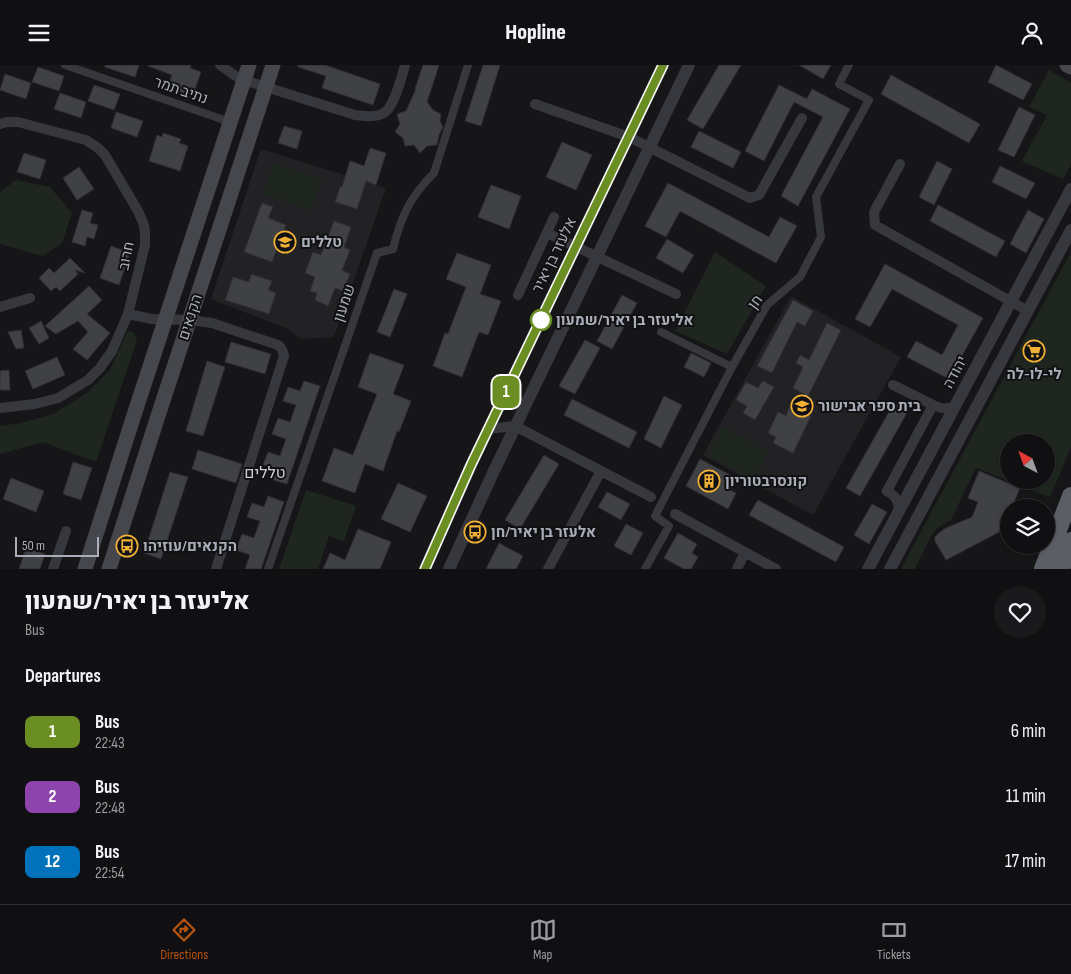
<!DOCTYPE html>
<meta charset="utf-8">
<style>
:root{--surface:#101012;--page:#19191b;--text:#f1f3f6;--muted:#9c9d9f;--line:#303032;--accent:#b45309}
body{margin:0;font-family:"Sofia Sans Condensed",Heebo,sans-serif;background:var(--page);color:var(--text);height:100vh;display:flex;flex-direction:column;font-size:19px;white-space:nowrap}
*{box-sizing:border-box;margin:0}
p{font-size:16px;color:var(--muted)}
.icon{flex:none;width:28px;height:28px;fill:none;stroke:currentColor;stroke-width:2;stroke-linecap:round;stroke-linejoin:round}
.map{position:relative;height:504px;overflow:hidden}
.sheet{display:flex;flex-direction:column;background:var(--surface);flex:1}
.sheet>*{flex:none}
.badge{padding:0 10px;border-radius:8px;font-size:18px;line-height:32px}
.needle{width:32px;rotate:319deg}
.fabs{position:absolute;left:1000px;top:369px;display:grid;gap:10px}
.fabs a{display:grid;place-items:center;width:55px;height:55px;border-radius:50%;background:var(--surface);box-shadow:0 1px 4px #0004,0 0 0 1px var(--line);font-size:25px}
.scale{position:absolute;left:15px;bottom:12px;width:84px;box-sizing:border-box;padding-left:5px;border:2px solid #a8adb8;border-top:0;font-size:14px;line-height:18px;white-space:nowrap;color:#a8adb8;-webkit-text-stroke:4px #111113;paint-order:stroke}
.map>.badge{position:absolute;translate:-50% -50%;box-shadow:0 0 0 2px #fff}
h2{padding:0 25px;font-size:19px;line-height:45px}
.round{display:grid;place-items:center;flex:none;width:52px;height:52px;border-radius:26px;background:var(--page)}
.head{display:flex;align-items:center;justify-content:space-between;height:85px;padding:0 25px}
h1{font-size:24px;font-weight:800;line-height:38px}
ul{padding:0;list-style:none}
li{display:flex;align-items:center;gap:15px;height:65px;padding:0 25px}
li div{flex:1}
li b{display:block;font-size:19px}
li em{font-style:normal}
li .badge{min-width:55px;font-weight:700;text-align:center}
header{display:flex;justify-content:space-between;align-items:center;height:65px;padding:0 25px;background:var(--surface);font-size:22px;font-weight:800}
.tabs{display:flex;justify-content:space-around;align-items:center;height:70px;border-top:1px solid var(--line);background:var(--surface);font-size:14px;color:var(--muted)}
.tabs a{display:grid;justify-items:center;gap:2px}
.tabs .current{color:var(--accent)}
.map>svg:first-child{display:block}
.built{fill:#222225}
.green{fill:#1e261f;fill-rule:evenodd}
.building{fill:#404145;stroke:#303034}
.lines{fill:none;stroke-linecap:round;stroke-linejoin:round}
.pedestrian{stroke:#37383d;stroke-width:8}
.minor{stroke:#37383d;stroke-width:10}
.tertiary{stroke:#37383d;stroke-width:12}
.secondary{stroke:#45474d;stroke-width:15}
.trunk{stroke:#5b5e65;stroke-width:18}
.line-casing{stroke:#fff;stroke-width:11}
.line{stroke:#6b8e23;stroke-width:8}
.stop-dot{fill:#fff;stroke:#6b8e23;stroke-width:2.5}
.labels{text-anchor:middle;stroke-width:4;stroke-linejoin:round;paint-order:stroke}
.street-label{font-size:15px;fill:#a8adb8;stroke:#111113}
.poi-label{font-size:15px;font-weight:bold;fill:#a8adb8;stroke:#111113;text-anchor:start}
.stop-label{font-size:15px;font-weight:bold;fill:#a8adb8;stroke:#111113;text-anchor:start}
.neighbourhood-label{font-size:16px;fill:#c9ccd4;stroke:#111113}
</style>
<header><svg class="icon" aria-label="menu" viewBox="0 0 24 24"><path d="M4 6h16M4 12h16M4 18h16"/></svg>Hopline<svg class="icon" aria-label="person" viewBox="0 0 24 24"><circle cx="12" cy="8" r="4"/><path d="M4 21q1-7 8-7t8 7"/></svg></header>
<div class="map">
<svg width="1071" height="504" viewBox="0 0 1071 504">
<rect width="100%" height="100%" fill="#161618"/>
<!-- built -->
<path class="built" d="M261,84L386,123L334,272L301,274L288,264L211,234Z
M791,231L901,292L813,450L703,390Z"/>
<!-- green -->
<path class="green" d="M1049,5L1071,18V99L1063,114L1022,96L1047,50L1029,42Z
M274,98L321,114L311,145L264,129Z
M16,115L50,122L72,148L62,178L43,191L0,179V127Z
M715,187L766,221L727,289L675,266Z
M1071,187V382L1050,432L976,403L951,455L937,463L931,471L915,504H901ZM1009,378H1046V415H1009Z
M130,266L134,268L137,275L96,397L43,377L0,389V361L21,358L53,349L87,328L110,305L127,267Z
M723,362L768,387L753,415L708,391Z
M306,425L356,441L344,476L329,471L318,504H279Z"/>
<!-- building -->
<path class="building" d="M105,0H139L135,12L105,2Z
M149,0H191L190,3L201,7L192,33L167,24L172,10L148,1Z
M298,0H325L380,19L373,40L322,23L326,11L298,2Z
M423,0H439L427,37L433,45L441,49L440,56L443,62L439,70L437,80L427,81L420,88L414,80L405,81L403,73L395,67L400,59L397,49L406,46L416,24H415Z
M483,0H500L481,61L465,56Z
M719,0H741L703,64L687,55Z
M799,0H831L823,14Z
M996,0L1032,19L1023,35L988,17Z
M38,2L64,11L59,26L32,17Z
M5,9L31,18L26,34L0,25Z
M891,10L980,59L969,78L881,29Z
M94,20L120,29L114,45L88,36Z
M779,20L807,34L812,24L850,44L798,141L781,131L823,52L794,37L764,96L745,86Z
M60,28L86,37L81,53L54,44Z
M1019,42L1035,50L1014,92L998,85Z
M116,47L143,56L137,72L111,63Z
M284,61L302,66L297,84L278,78Z
M699,66L741,87L733,103L691,82Z
M163,68L181,74L179,78L188,81L180,106L149,96L157,70L162,72Z
M562,77L592,90L576,125L546,112Z
M370,83L386,88L376,120L366,116L357,144L335,137L340,122H342L350,96L364,101Z
M24,88L46,95L40,114L17,107Z
M937,96L952,104L934,140L919,132Z
M1000,101L1035,118L1026,134L992,117Z
M79,102L94,124L77,135L63,113Z
M668,118L769,172L780,152L797,161L776,198L680,146L666,172L645,161Z
M491,120L521,131L509,164L478,152Z
M262,138L273,142L268,153L286,160L272,197L244,187Z
M938,140L1005,176L996,192L930,156Z
M82,145L93,148L90,158L98,160L94,174L87,172L85,181L72,177Z
M1028,145L1044,154L1026,188L1010,179Z
M334,156L351,162L344,182L350,185L342,205L350,209L343,226L335,223L328,241L315,235L317,228L310,226L315,212L305,208L313,187L321,190Z
M667,174L694,190L683,208L656,193Z
M111,181L130,188L119,220L100,213Z
M457,188L491,200L480,229L501,236L488,270L479,267L462,312L433,301L445,268L448,269L466,222L446,214Z
M70,193L85,208L75,205L78,209L60,226L56,222L51,226L39,213L49,203L54,208Z
M885,199L983,253L949,314L907,292L916,276L942,290L958,260L892,224L870,262L855,254Z
M251,209L272,216L268,225L276,228L269,249L225,235L233,212L249,217Z
M89,221L102,235L87,249L110,268L87,295L73,284L88,267L78,256L56,269L45,261Z
M394,224L407,229L390,272L377,267Z
M622,230L637,238L612,284L597,276Z
M793,235L813,246L805,261L797,257L772,308L757,301Z
M41,256L49,273L39,279L29,263Z
M827,258L841,265L808,331L793,323L803,302L796,298L800,290L809,295Z
M21,265L24,283L16,284L8,267Z
M585,275L600,283L575,329L559,321Z
M1029,276L1042,282L1036,296L1025,291L1028,286L1025,284Z
M231,277L271,289L265,309L225,297Z
M370,288L404,300L393,329L411,336L399,367L397,366L383,406L365,399L355,428L322,416L334,383L353,390L377,329L358,322Z
M691,288L711,298L704,312L684,302Z
M57,292L65,310L33,324L25,306Z
M207,296L225,302L203,371L186,366Z
M9,305L10,325H0V306Z
M304,316L320,321L287,419L273,415L277,404L263,400L268,387L280,391L286,374L272,369L278,353L290,357L296,340L283,336L288,322L300,326Z
M763,316L774,322L755,355L743,348L747,341L736,335L746,317L758,323Z
M664,331L682,340L661,383L644,374Z
M572,334L637,367L629,383L564,350Z
M894,338L908,346L860,431L846,423Z
M790,341L811,351L793,388L773,378L776,372L768,368L778,347L786,351Z
M198,385L242,399L236,418L192,404Z
M544,390L559,399L520,464L505,455Z
M700,394L732,411L726,423L736,428L728,444L686,421Z
M73,397L92,403L81,435L63,429Z
M979,406L1020,423L1012,442H1009V451L1003,465L946,495L935,476V472L939,468L944,464L972,452L978,437L968,433Z
M170,407L188,412L161,494L144,488Z
M11,413L44,426L36,447L3,434Z
M398,418L427,431L410,467L381,454Z
M607,427L630,439L621,455L598,442Z
M268,431L284,437L261,504H245L250,490L236,485L242,469L254,473L260,456L247,452L252,438L264,442Z
M758,435L844,482L836,497L749,450Z
M872,439L887,447L869,479L854,470Z
M626,459L643,468L631,490L614,481Z
M358,464L391,477L380,504H323L330,488L345,495Z
M678,468L697,479L692,488L698,492L691,504H684L664,493Z
M499,478L523,491L516,504H486Z
M26,483L45,489L40,504H19Z"/>
<g class="lines">
<!-- pedestrian -->
<path class="pedestrian" d="M65,0L230,57
M661,267L732,302
M268,504L377,188L393,184C401,151 410,132 434,108L468,0
M645,504L669,461L655,451L732,302L767,240L800,212L821,172L816,132L869,35L839,19L849,0"/>
<!-- minor -->
<path class="minor" d="M220,0L234,10L244,15L355,50C364,51 375,53 384,48C395,41 401,13 405,0
M535,39L629,72L750,133L759,130L802,53
M0,59L7,57H18L86,75L98,83L105,90L138,146L144,160L145,169V180L128,249L112,286L100,303L88,315L58,333L35,339L0,343
M900,99L874,147L875,160L1028,246
M547,168L676,229
M518,230L554,152
M0,242L30,233
M128,249L152,254L189,255L212,258L278,280C282,283 283,286 284,291L216,504
M893,320L933,340
M488,364L515,361L651,432
M899,446C899,435 895,431 887,426L933,340C942,344 947,345 956,340
M675,449L776,504
M53,504L66,466
M548,504L601,406
M737,504L745,487"/>
<!-- tertiary -->
<path class="tertiary" d="M425,504L471,400L663,0
M449,504L492,410L689,0
M868,504L1071,124
M890,504L1071,165"/>
<!-- secondary -->
<path class="secondary" d="M1067,0L1071,2
M85,504L135,347L249,0
M109,504L157,354L273,0"/>
<!-- trunk -->
<path class="trunk" d="M1043,504L1071,431
M1061,504L1071,476"/>
</g>
<g class="lines">
<!-- line casing -->
<g class="line-casing">
<path id="line" d="M425,504L471,400L663,0"/>
</g>
<!-- line -->
<use href="#line" class="line"/>
</g>
<!-- icons -->
<defs>
<g id="school-ring" transform="scale(1.125)"><circle r="9.5" fill="#111113" stroke="#f2b134" stroke-width="1.5"/><path d="M0-5L7-2L0 1L-7-2ZM-4 1L0 2.5L4 1V4Q0 6-4 4Z" fill="#f2b134"/></g>
<g id="supermarket-ring" transform="scale(1.125)"><circle r="9.5" fill="#111113" stroke="#f2b134" stroke-width="1.5"/><path d="M-6-5.5h2.5l.6 2H6L4.5 2H-2.5L-4.4-4H-6ZM-1.5 3.2a1.3 1.3 0 1 0 .1 0ZM3 3.2a1.3 1.3 0 1 0 .1 0Z" fill="#f2b134"/></g>
<g id="building-ring" transform="scale(1.125)"><circle r="9.5" fill="#111113" stroke="#f2b134" stroke-width="1.5"/><path d="M-4-6H4V6H1V3H-1V6H-4ZM-2.5-4.3h1.7v1.8h-1.7ZM.8-4.3h1.7v1.8H.8ZM-2.5-1h1.7V.8h-1.7ZM.8-1h1.7V.8H.8Z" fill="#f2b134"/></g>
<g id="bus-ring" transform="scale(1.125)"><circle r="9.5" fill="#111113" stroke="#f2b134" stroke-width="1.5"/><path d="M-5-6H5V4H4V6H2V4H-2V6H-4V4H-5ZM-3.5-4V0h7V-4ZM-3.5 1.2v1.5H-2V1.2ZM2 1.2v1.5H3.5V1.2Z" fill="#f2b134"/></g>
</defs>
<g fill-rule="evenodd">
<use href="#school-ring" x="285" y="177"/>
<use href="#supermarket-ring" x="1034" y="286"/>
<use href="#school-ring" x="802" y="341"/>
<use href="#building-ring" x="709" y="416"/>
<use href="#bus-ring" x="475" y="467"/>
<use href="#bus-ring" x="127" y="481"/>
</g>
<!-- markers -->
<circle class="stop-dot" cx="541" cy="255" r="10"/>
<g class="labels">
<!-- street labels -->
<g class="street-label">
<text transform="translate(181 25) rotate(19)" y="5">נתיב תמר</text>
<text transform="translate(554 190) rotate(-64)" y="5">אלעזר בן יאיר</text>
<text transform="translate(126 191) rotate(-78)" y="5">חרוב</text>
<text transform="translate(755 237) rotate(-54)" y="5">חן</text>
<text transform="translate(344 238) rotate(-71)" y="5">שמעון</text>
<text transform="translate(190 252) rotate(-72)" y="5">הקנאים</text>
<text transform="translate(955 307) rotate(-62)" y="5">יהודה</text>
</g>
<!-- poi labels -->
<g class="poi-label">
<text x="301" y="182">טללים</text>
<text x="1034" y="314" text-anchor="middle">לי-לו-לה</text>
<text x="818" y="346">בית ספר אבישור</text>
<text x="725" y="421">קונסרבטוריון</text>
<text x="491" y="472">אלעזר בן יאיר/חן</text>
<text x="143" y="486">הקנאים/עוזיהו</text>
</g>
<!-- stop labels -->
<g class="stop-label">
<text x="556" y="260">אליעזר בן יאיר/שמעון</text>
</g>
<!-- neighbourhood labels -->
<g class="neighbourhood-label">
<text x="265" y="413">טללים</text>
</g>
</g>
</svg>
<div class="fabs">
<a><svg class="needle" viewBox="-14 -14 28 28"><path d="M0-13l5 13h-10z" fill="#e53935"/><path d="M0 13l5-13h-10z" fill="#9c9d9f"/></svg></a>
<a><svg class="icon" aria-label="layers" viewBox="0 0 24 24"><path d="M12 4l9 5-9 5-9-5zM3 14l9 5 9-5"/></svg></a>
</div>
<div class="scale">50 m</div>
<b class="badge" style="left:506px;top:327px;background:#6b8e23;color:#fff">1</b>
</div>
<section class="sheet">
<div class="head"><div><h1>אליעזר בן יאיר/שמעון</h1><p>Bus</p></div><a class="round"><svg class="icon" aria-label="heart" viewBox="0 0 24 24"><path d="M12 20l-8-8c-3-5 5-10 8-4 3-6 11-1 8 4z"/></svg></a></div>
<h2>Departures</h2>
<ul>
<li><span class="badge" style="background:#6b8e23;color:#fff">1</span><div><b>Bus</b><p>22:43</p></div><em>6 min</em></li>
<li><span class="badge" style="background:#8e44ad;color:#fff">2</span><div><b>Bus</b><p>22:48</p></div><em>11 min</em></li>
<li><span class="badge" style="background:#0072bc;color:#fff">12</span><div><b>Bus</b><p>22:54</p></div><em>17 min</em></li>
</ul>
</section>
<nav class="tabs">
<a class="current"><svg class="icon" aria-label="directions" viewBox="0 0 24 24"><path d="M12 3l9 9-9 9-9-9zM9 14v-3h6M13 9l2 2-2 2"/></svg>Directions</a>
<a><svg class="icon" aria-label="map" viewBox="0 0 24 24"><path d="M3 6l6-2 6 2 6-2v14l-6 2-6-2-6 2zM9 4v14M15 6v14"/></svg>Map</a>
<a><svg class="icon" aria-label="tickets" viewBox="0 0 24 24"><path d="M3 7h18v10H3zM15 7v10"/></svg>Tickets</a>
</nav>
